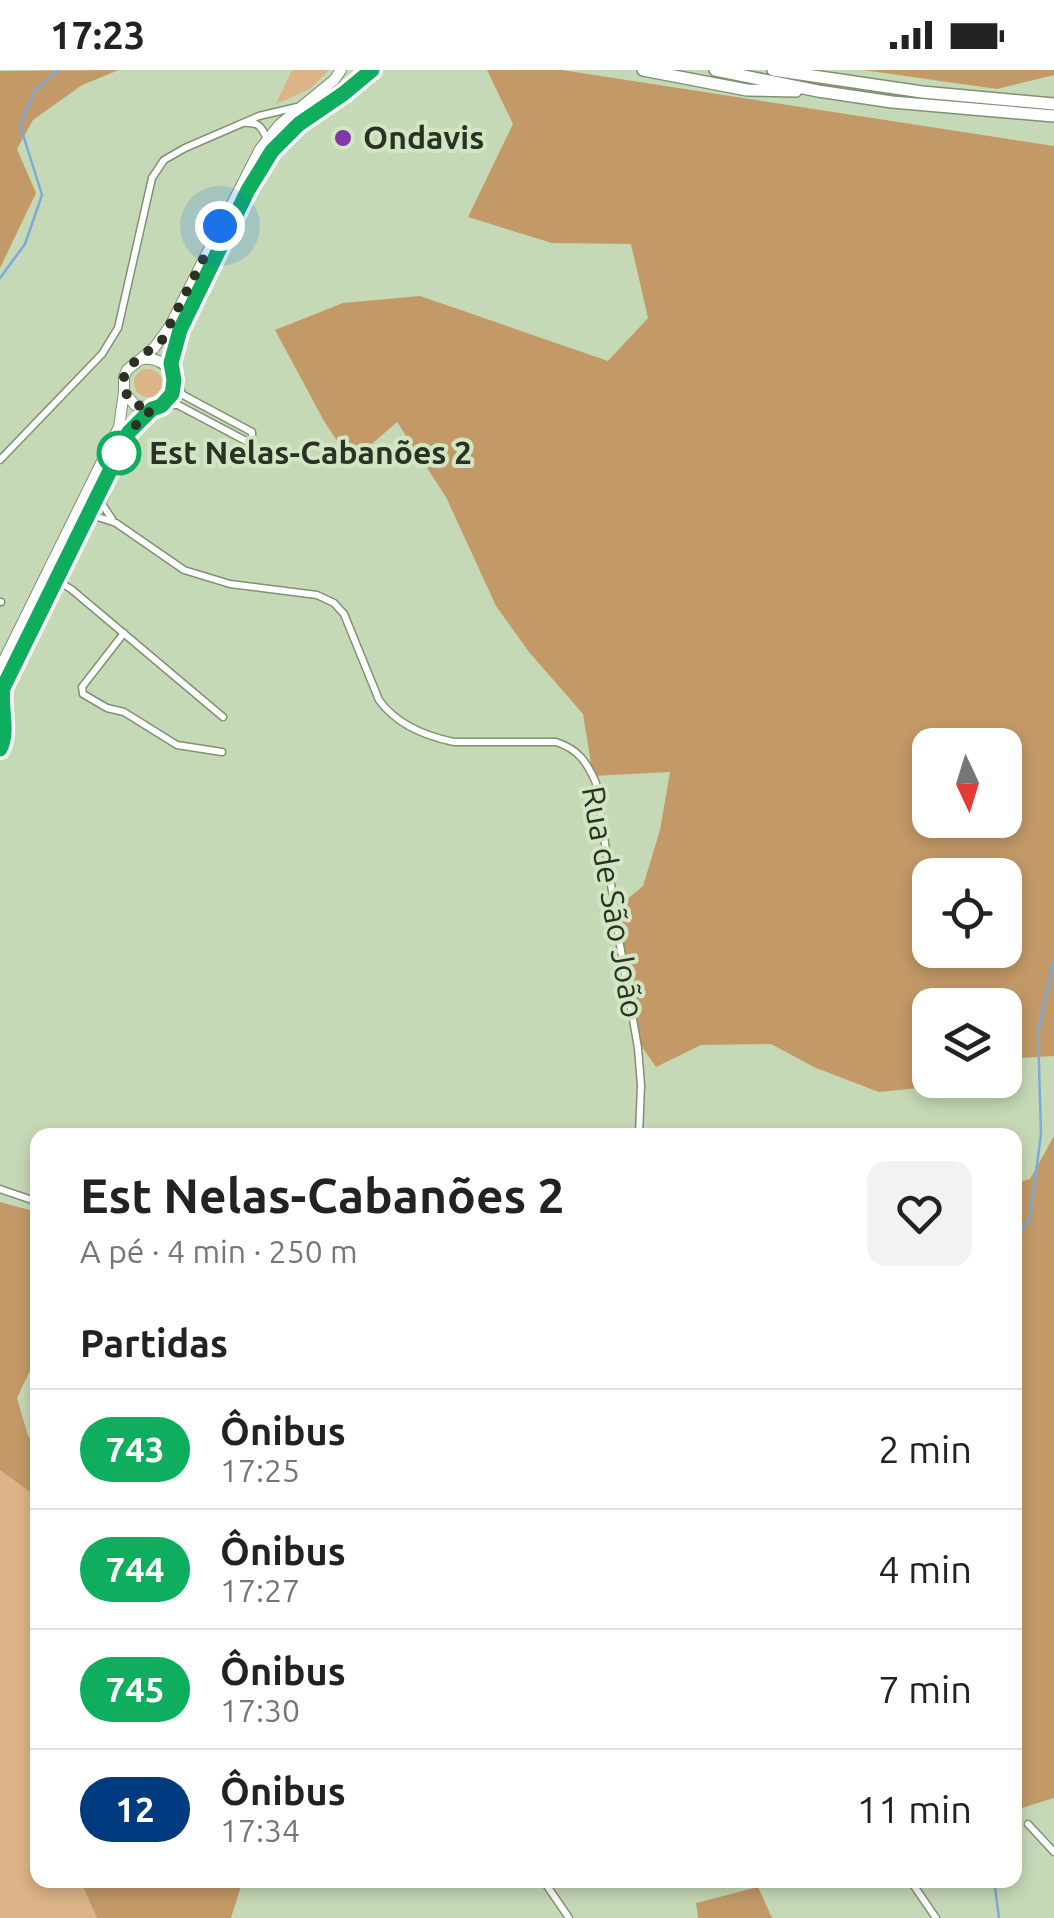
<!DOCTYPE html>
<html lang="pt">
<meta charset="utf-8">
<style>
:root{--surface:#fff;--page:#f2f2f2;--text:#222;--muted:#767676;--line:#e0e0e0}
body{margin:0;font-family:Ubuntu,sans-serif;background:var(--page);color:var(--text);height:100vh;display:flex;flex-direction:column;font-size:38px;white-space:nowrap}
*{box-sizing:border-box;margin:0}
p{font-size:32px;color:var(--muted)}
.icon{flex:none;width:55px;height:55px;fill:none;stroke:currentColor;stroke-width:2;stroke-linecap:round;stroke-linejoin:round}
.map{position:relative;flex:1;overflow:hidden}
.panel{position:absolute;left:30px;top:1058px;width:992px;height:760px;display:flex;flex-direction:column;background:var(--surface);border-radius:20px;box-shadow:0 5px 15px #0003}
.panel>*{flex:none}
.badge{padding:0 20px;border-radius:32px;font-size:35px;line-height:65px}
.needle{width:65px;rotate:176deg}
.tools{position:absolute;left:912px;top:658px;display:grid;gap:20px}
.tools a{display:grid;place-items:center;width:110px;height:110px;border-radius:20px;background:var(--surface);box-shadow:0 5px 15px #0003;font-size:50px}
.you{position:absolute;width:50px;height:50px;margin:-25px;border:8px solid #fff;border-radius:50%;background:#1a73e8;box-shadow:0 0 0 15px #1a73e833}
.map>.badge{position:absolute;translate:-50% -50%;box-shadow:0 0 0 5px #fff}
h2{padding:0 50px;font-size:38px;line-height:90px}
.round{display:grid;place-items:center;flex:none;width:105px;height:105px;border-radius:20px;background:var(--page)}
.summary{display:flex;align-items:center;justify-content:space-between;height:170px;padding:0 50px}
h1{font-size:48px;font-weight:600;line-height:75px}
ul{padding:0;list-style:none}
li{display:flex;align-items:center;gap:30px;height:120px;padding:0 50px;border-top:2px solid var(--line)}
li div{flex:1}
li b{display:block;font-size:38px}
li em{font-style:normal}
li .badge{min-width:110px;font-weight:700;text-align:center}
.status{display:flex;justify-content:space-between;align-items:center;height:70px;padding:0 50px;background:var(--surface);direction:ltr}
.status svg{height:28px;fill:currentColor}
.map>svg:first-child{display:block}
.green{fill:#dcb487}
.forest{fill:#c39967;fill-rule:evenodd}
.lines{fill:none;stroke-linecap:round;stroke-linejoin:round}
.stream{stroke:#7eaad9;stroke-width:2.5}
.street-casing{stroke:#809171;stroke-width:9}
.primary-casing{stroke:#809171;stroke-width:12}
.highway-casing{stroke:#809171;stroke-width:14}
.street{stroke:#fff;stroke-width:6}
.primary{stroke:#fff;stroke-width:10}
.highway{stroke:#fff;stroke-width:11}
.line-casing{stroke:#fff;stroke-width:22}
.line{stroke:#0fad5e;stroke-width:15}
.walk{stroke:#2b3225;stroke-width:10;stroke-dasharray:0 18}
.poi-dot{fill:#7f37aa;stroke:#d3e6c3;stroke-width:4}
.stop-dot{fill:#fff;stroke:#0fad5e;stroke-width:5}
.labels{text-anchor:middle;stroke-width:8;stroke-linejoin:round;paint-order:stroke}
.poi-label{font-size:32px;font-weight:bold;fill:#2b3225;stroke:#d3e6c3;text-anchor:start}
.stop-label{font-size:32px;font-weight:bold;fill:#2b3225;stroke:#d3e6c3;text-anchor:start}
.street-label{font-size:32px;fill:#2b3225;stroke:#d3e6c3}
</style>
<div class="status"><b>17:23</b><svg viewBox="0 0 49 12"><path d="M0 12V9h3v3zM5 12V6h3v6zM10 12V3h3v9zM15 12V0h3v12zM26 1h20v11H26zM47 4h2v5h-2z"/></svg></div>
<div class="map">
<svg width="1054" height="1848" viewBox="0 0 1054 1848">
<rect width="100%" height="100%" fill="#c6d9b6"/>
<!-- green -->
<path class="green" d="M292,0H329L310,19L276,34Z
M134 313a14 14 0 1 1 28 0a14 14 0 1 1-28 0Z
M0,1400L37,1427L38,1810H80L97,1848H0Z"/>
<!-- forest -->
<path class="forest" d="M119,0L82,15L33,50L17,79L36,123L0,198V1Z
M487,0H562L1054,76V986L1005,989V935H930V1010H939L918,1018L879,1022L816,998L771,974L701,975L656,997L638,971L613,841L643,816L660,760L670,702L593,706L583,644L529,582L496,536L446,427L397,352L351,392L324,351L275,260L343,233L420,226L608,291L648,248L631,174L552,173L468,147L513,54ZM930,675H1005V750H930ZM930,805H1005V880H930Z
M863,0H1054V5L997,19Z
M1054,1066V1728L1015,1740V1113L1030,1109Z
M0,1132L37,1142V1286L17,1328L28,1366L37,1372V1427L0,1400Z
M80,1810H243L231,1848H97Z
M758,1817L772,1848H698L696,1833Z"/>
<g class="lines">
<!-- stream -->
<path class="stream" d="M0,208L25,174L42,125L20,55L35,20L59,0
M1015,1170L1030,1148L1041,1064L1038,962L1054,889
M994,1810L999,1848"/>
<!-- street casing -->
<g class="street-casing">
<path id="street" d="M247,53C259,52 262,58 267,69
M174,311L183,325L252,362V371
M162,335H178L246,371H252
M0,390L102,284L118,258L152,108L164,90L185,78L259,46L297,37
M107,407L109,416L102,434L112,449
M86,451L98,447L116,453L184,500L230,514L317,525L334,533L344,544L379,630C396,654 425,666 454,672H556C578,679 587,692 596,713L620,875L638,978L641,1015L639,1065
M56,510L71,519L223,647
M0,532H1
M124,563L82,617L83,624L107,638L124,642L177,675L222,682
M0,1119L38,1132
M1028,1754L1054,1782
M543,1810L569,1848
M910,1810L936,1848"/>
</g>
<!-- primary casing -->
<g class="primary-casing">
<path id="primary" d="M139,290C153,286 163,291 171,302
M125,323L135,335L152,339L161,336L171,324L174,310L171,293L180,259L259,101C289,55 331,35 372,0
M0,598L119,357L124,322V307L127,300L154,278L170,256L260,79L279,55L334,10L341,0
M0,679L5,669L2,626L11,599L129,361L152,339"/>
</g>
<!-- highway casing -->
<g class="highway-casing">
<path id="highway" d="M643,0L747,20L796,21
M715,0L818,21L892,32L1054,46
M773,0L922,22L1054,34"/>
</g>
<!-- street -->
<use href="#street" class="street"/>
<!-- primary -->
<use href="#primary" class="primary"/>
<!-- highway -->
<use href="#highway" class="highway"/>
</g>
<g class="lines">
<!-- line casing -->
<g class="line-casing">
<path id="line" d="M0,679C9,661 0,638 3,618L129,362L152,339L161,336L172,324L174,310L171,293L180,260L248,120L272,81L299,54L343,24L372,0"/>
</g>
<!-- line -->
<use href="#line" class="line"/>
<!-- walk -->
<path class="walk" d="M119,383L118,384L129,362L152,339L143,338L129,330L123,315L124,307L132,294L162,270L220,156"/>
</g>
<!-- markers -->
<circle class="poi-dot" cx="343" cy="68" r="10"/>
<circle class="stop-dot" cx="119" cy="383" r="20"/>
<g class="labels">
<!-- poi labels -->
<g class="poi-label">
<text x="363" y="79">Ondavis</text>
</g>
<!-- stop labels -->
<g class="stop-label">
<text x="149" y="394">Est Nelas-Cabanões 2</text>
</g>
<!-- street labels -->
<g class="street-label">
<text transform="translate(613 832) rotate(80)" y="11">Rua de São João</text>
</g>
</g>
</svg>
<div class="tools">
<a><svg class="needle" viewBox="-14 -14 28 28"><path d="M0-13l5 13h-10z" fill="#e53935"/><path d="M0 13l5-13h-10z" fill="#767676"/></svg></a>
<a><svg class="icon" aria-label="locate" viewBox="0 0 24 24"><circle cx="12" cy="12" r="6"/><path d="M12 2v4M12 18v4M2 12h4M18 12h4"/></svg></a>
<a><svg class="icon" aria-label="layers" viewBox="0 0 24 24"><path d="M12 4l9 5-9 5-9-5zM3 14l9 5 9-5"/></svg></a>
</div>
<div class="you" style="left:220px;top:156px"></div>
<section class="panel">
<div class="summary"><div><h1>Est Nelas-Cabanões 2</h1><p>A pé · 4 min · 250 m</p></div><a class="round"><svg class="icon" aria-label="heart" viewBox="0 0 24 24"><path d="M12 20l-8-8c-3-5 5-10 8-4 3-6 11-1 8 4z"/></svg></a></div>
<h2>Partidas</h2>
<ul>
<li><span class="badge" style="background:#0fad5e;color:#fff">743</span><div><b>Ônibus</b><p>17:25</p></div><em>2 min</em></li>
<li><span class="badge" style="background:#0fad5e;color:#fff">744</span><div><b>Ônibus</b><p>17:27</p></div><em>4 min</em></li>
<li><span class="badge" style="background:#0fad5e;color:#fff">745</span><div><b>Ônibus</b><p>17:30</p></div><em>7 min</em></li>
<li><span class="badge" style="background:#003b80;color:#fff">12</span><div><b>Ônibus</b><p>17:34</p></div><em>11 min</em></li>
</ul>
</section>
</div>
